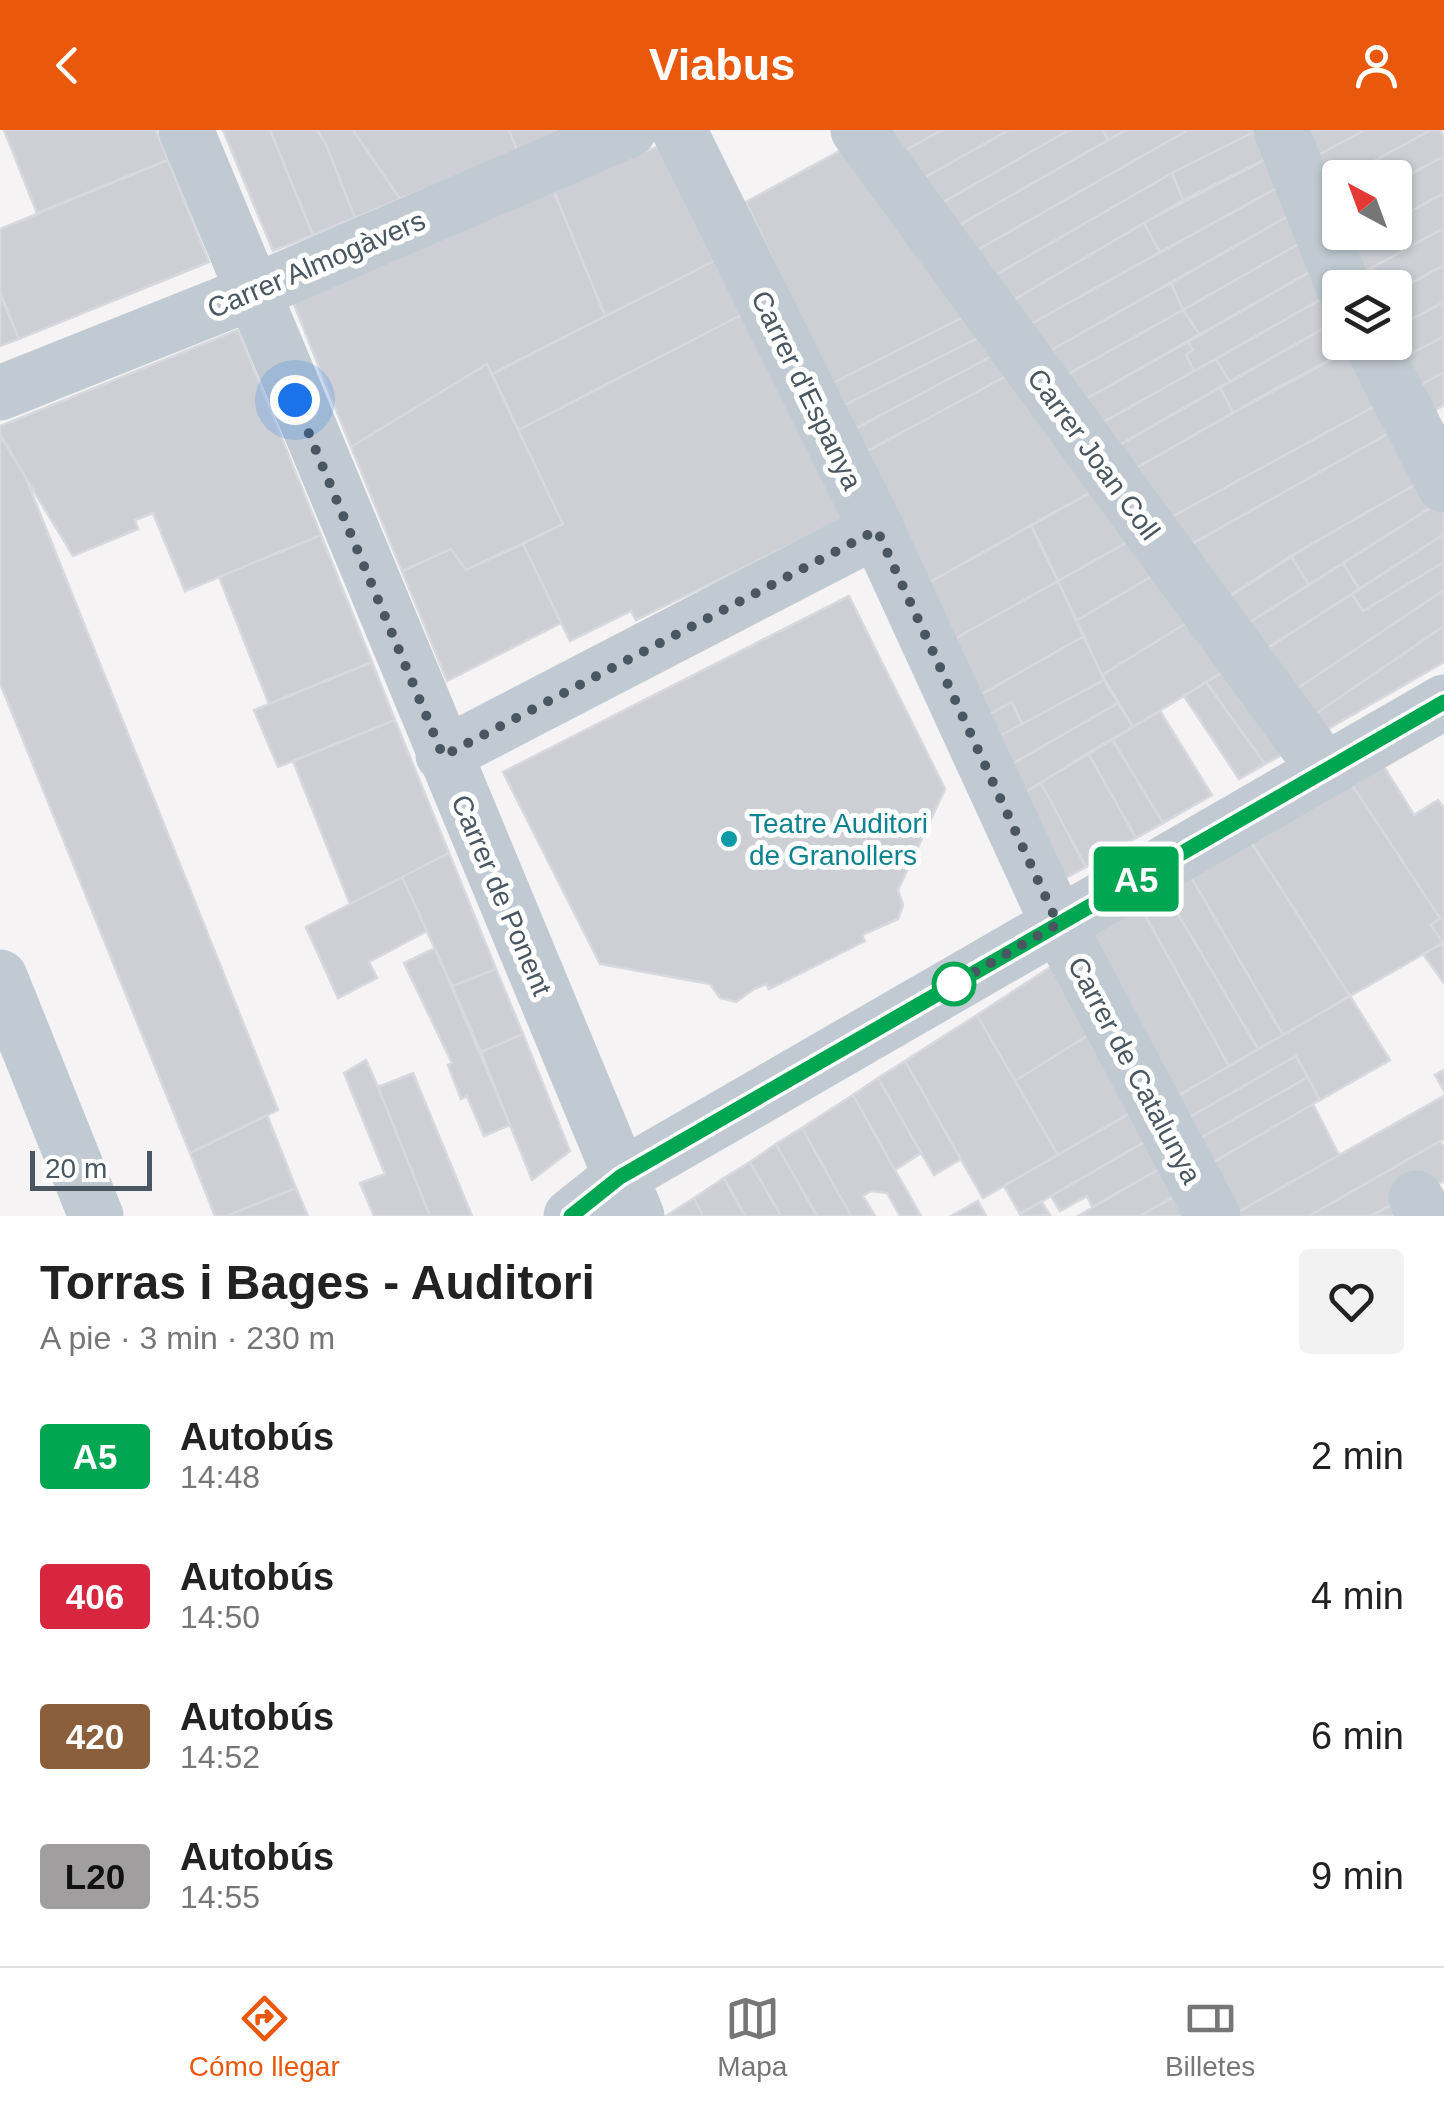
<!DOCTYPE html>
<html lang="es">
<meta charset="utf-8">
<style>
:root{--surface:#fff;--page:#f2f2f2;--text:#222;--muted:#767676;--line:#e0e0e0;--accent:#ea580c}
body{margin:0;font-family:Arial,sans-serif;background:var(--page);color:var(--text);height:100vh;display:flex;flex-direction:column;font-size:38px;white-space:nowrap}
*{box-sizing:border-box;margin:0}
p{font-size:32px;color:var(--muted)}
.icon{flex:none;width:55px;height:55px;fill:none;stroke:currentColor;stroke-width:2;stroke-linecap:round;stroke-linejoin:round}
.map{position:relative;height:1086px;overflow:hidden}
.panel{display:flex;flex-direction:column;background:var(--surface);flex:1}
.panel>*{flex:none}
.badge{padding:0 20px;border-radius:8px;font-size:35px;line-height:65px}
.needle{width:65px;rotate:319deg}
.buttons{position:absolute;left:1322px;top:30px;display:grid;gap:20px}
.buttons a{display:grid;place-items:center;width:90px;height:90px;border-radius:10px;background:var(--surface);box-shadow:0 2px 8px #0004;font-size:50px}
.scale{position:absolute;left:30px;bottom:25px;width:122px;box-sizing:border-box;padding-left:10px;border:5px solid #4a5661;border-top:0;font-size:28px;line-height:35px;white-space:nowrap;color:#4a5661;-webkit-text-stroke:8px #fff;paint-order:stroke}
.you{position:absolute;width:50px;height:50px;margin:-25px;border:8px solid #fff;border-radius:50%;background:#1a73e8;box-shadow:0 0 0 15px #1a73e833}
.map>.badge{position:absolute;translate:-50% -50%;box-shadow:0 0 0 5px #fff}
.round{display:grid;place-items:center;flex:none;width:105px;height:105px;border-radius:10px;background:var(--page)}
.summary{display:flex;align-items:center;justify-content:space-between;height:170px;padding:0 40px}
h1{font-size:48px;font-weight:600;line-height:75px}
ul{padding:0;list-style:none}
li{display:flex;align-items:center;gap:30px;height:140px;padding:0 40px}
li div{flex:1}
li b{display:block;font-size:38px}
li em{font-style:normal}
li .badge{min-width:110px;font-weight:700;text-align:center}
header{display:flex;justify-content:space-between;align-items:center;height:130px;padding:0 40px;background:var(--accent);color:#fff;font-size:45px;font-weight:600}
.menu{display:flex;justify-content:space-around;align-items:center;height:140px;border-top:2px solid var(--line);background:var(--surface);font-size:28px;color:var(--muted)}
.menu a{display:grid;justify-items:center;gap:5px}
.menu .on{color:var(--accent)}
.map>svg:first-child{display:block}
.building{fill:#cdcfd5;stroke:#d7d9de;stroke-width:2.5}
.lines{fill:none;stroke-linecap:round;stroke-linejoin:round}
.minor{stroke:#c1cad2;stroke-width:55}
.line-casing{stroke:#fff;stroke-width:22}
.line{stroke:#00a651;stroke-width:15}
.walk{stroke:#4a5661;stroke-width:10;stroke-dasharray:0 18}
.culture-dot{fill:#0f9aa8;stroke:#fff;stroke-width:4}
.stop-dot{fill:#fff;stroke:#00a651;stroke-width:5}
.labels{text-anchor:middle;stroke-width:10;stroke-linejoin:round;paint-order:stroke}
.street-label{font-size:28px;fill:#4a5661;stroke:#fff}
.culture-label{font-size:28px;fill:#0d838f;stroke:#fff;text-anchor:start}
</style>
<header><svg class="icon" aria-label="back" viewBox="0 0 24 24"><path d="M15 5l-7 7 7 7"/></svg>Viabus<svg class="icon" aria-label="person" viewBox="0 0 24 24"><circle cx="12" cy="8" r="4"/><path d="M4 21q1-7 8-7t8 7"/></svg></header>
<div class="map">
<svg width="1444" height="1086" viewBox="0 0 1444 1086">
<rect width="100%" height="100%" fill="#f5f3f3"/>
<!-- building -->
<path class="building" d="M4,0H156L168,30L37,83Z
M223,0H270L313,105L273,121Z
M270,0H317L326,14L355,88L313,105Z
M317,0H353L400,69L355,88L326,14Z
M353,0H509L518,22L400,69Z
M509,0H568L518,22Z
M886,0H942L902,22Z
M942,0H1009L922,49L902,22Z
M1009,0H1069L940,74L922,49Z
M1069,0H1103L1108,10L956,97L940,74Z
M1103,0H1126L1108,10Z
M1126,0H1188L974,122L956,97Z
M1188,0H1258L1172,43L992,147L974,122Z
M1258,0L1276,24L1183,70L1172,43Z
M1306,0H1365L1309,30Z
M1365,0H1431L1321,60L1309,30Z
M1431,0H1440L1444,7V26L1395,53V48H1343Z
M671,11L724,126L605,186L553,59Z
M858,11L979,179L831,254L746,72Z
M1276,24L1286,53L1160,122L1144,93Z
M1444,26V63L1395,90V53Z
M168,30L209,132L19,209L0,163V99Z
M1172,43L1183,70L1010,172L992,147Z
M1340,49V84L1321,60Z
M1286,53L1297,81L1046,223L1027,196Z
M553,59L605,186L492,244L487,234L351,317L291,167Z
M1444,63V98L1357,146L1345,117L1372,102H1395V90Z
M1297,81L1309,108L1183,180L1171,153Z
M1144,93L1160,122L1027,196L1010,172Z
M1444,98V135L1395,162V158H1362L1357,146Z
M1340,102H1372L1345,117Z
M1309,108L1320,136L1200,205L1183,180Z
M724,126L749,181L518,300L492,244Z
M1444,135V172L1395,198V162Z
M1320,136L1332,163L1194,241L1186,225L1193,220L1188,211Z
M1171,153L1183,180L1063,247L1046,223Z
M0,163L19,209L0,216Z
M1332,163L1340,179V189L1230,252L1216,229Z
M1444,172V206L1396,232L1395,198Z
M979,179L994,200L841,277L831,254Z
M1183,180L1200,205L1081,272L1063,247Z
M749,181L843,389L636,490L631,481L570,511L523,414L563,394L518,300Z
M1340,189V212H1356L1357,216L1233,283L1220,257Z
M238,200L321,405L185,461L153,383L135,390L138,399L73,426L0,305V296Z
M994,200L990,227L851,301L841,277Z
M1444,206V242L1410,261L1396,232Z
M1188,211L1193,220L1186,225L1194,241L1098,295L1081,272Z
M1357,216L1384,271L1166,390L1131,341L1269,262Z
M990,227L1021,238L862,324L851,301Z
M1216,229L1230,252L1114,318L1098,295Z
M487,234L563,394L466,440L451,419L402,441L351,317Z
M1021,238L1104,355L923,456L862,324Z
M1444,242V275L1425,286L1410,261Z
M1220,257L1233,283L1131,341L1114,318Z
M1384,271L1398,298L1185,418L1166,390Z
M1398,298L1425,349L1313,413L1224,470L1186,417Z
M0,305L25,346L278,980L190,1023L0,553Z
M1425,349L1438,373L1309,455L1291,426Z
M1104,355L1140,405L1058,451L1031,395Z
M1438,373L1444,384V404L1359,459L1343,433Z
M1031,395L1058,451L949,512L923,456Z
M1444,404V432L1363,481L1352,464Z
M321,405L372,532L269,574L219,447Z
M1140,405L1164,439L1076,491L1058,451Z
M523,414L561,493L447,551L402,441L451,419L466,440Z
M1291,426L1309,455L1242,497L1223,470Z
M1444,432V460L1289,564L1260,523L1352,464L1363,481Z
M1343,433L1359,459L1260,523L1242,497Z
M1164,439L1198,486L1102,545L1076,491Z
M1058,451L1084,506L975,568L949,512Z
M1444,460V496L1308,589L1289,564Z
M849,466L945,659L898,760L903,775L898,789L862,805L865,811L769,859L766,854L754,859L736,872L720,868L710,854L600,834L503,642Z
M1198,486L1233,536L1133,597L1102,545Z
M1444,496V532L1319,604L1308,589Z
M1084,506L1104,550L1022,594L1012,572L984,587L975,568Z
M372,532L395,590L278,637L254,580Z
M1233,536L1292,619L1265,634L1206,552Z
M1104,550L1118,573L1007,637L994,609Z
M1206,552L1265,634L1239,649L1184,566Z
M1012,572L1022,594L994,609L984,587Z
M1118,573L1133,597L1020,665L1007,637Z
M1160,581L1212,665L1163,693L1112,609Z
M395,590L449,723L350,774L293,631Z
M1112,609L1163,693L1136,708L1088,623Z
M1088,623L1136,708L1086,737L1041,653Z
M1384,637L1414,685L1438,670L1444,678V814L1431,795L1440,788L1352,655Z
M1041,653L1086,737L1060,751L1020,665Z
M1352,655L1440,788L1431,795L1443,813L1350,866L1251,712Z
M1251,712L1350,866L1283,905L1191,747Z
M449,723L496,839L452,856L402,747Z
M402,747L427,801L369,832L377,848L338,868L306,797Z
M1191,747L1283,905L1258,919L1165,762Z
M1165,762L1258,919L1229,936L1140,776Z
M1140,776L1229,936L1176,967L1088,805Z
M1443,813L1444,852H1443L1423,824Z
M435,818L510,995L484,1006L467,966L461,969L448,935L452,933L404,833Z
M1055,834L1093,902L1015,951L977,885Z
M496,839L523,904L481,922L452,856Z
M1350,866L1390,930L1320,970L1296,926L1188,988L1176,967Z
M977,885L1058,1025L983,1068L905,931Z
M1093,902L1137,979L1058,1025L1015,951Z
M523,904L570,1021L532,1050L481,922Z
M1296,926L1308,947L1199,1009L1188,988Z
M366,930L378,957L430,1086H374L360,1053L385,1044L344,943Z
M905,931L961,1029L934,1045L878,948Z
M1444,940V961L1435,945Z
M413,943L472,1086H430L378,957Z
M1308,947L1320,970L1212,1033L1199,1009Z
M878,948L921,1023L895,1040L853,965Z
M853,965L895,1040L921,1086H900L887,1063L871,1061L863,1066L875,1086H851L802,998Z
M1444,966V1009L1309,1086H1241L1238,1082Z
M1313,974L1339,1025L1238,1082L1212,1033Z
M1137,979L1153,1007L1020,1084L1004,1056Z
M267,985L296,1058L226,1086H215L190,1023Z
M802,998L851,1086H817L776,1014Z
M1153,1007L1168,1034L1092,1077L1087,1066L1060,1081L1051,1066Z
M1440,1011L1444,1018V1051L1370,1086H1309Z
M776,1014L817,1086H781L750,1032Z
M750,1032L781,1086H745L724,1048Z
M1168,1034L1184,1061L1140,1086H1078Z
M724,1048L745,1086H703L694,1068Z
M296,1058L308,1086H226Z
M1184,1061L1198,1086H1140Z
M1406,1067L1417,1086H1370Z
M694,1068L703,1086H666Z
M978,1071L986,1086H951Z
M1041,1071L1050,1085L1021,1086L1020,1084Z"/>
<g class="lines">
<!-- minor -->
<path class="minor" d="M186,0L637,1086
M679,0L877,400L1058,794L1213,1086
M858,0L1325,640
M1281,0L1344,158
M1370,212L1444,355
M0,263L251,163L629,0
M443,625L877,400
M0,847L96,1086
M1416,1068L1426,1086
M571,1086L620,1047L1444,572"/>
</g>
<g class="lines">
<!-- line casing -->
<g class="line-casing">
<path id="line" d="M571,1086L620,1047L1444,572"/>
</g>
<!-- line -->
<use href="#line" class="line"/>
<!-- walk -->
<path class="walk" d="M295,270L443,626L877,400L1058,794L951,856L954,854"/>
</g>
<!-- markers -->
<circle class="culture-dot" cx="729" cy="709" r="10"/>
<circle class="stop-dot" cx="954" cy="854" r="20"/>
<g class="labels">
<!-- street labels -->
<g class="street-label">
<text transform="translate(316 134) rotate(-23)" y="10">Carrer Almogàvers</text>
<text transform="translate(807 260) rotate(64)" y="10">Carrer d'Espanya</text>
<text transform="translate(1094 324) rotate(54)" y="10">Carrer Joan Coll</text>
<text transform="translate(502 765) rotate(67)" y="10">Carrer de Ponent</text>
<text transform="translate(1135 940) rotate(62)" y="10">Carrer de Catalunya</text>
</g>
<!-- culture labels -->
<g class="culture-label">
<text x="749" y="703">Teatre Auditori<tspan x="749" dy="32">de Granollers</tspan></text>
</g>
</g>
</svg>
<div class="buttons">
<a><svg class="needle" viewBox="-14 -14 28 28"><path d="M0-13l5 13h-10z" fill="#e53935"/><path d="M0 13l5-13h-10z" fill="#767676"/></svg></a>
<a><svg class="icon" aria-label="layers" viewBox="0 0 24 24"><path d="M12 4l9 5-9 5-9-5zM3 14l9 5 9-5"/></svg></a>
</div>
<div class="scale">20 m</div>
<div class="you" style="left:295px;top:270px"></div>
<b class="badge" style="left:1136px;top:749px;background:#00a651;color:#fff">A5</b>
</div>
<section class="panel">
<div class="summary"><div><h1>Torras i Bages - Auditori</h1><p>A pie · 3 min · 230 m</p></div><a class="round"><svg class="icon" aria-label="heart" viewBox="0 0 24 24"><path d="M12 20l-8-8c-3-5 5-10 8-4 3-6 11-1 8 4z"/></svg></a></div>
<ul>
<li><span class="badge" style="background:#00a651;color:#fff">A5</span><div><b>Autobús</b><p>14:48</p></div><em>2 min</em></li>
<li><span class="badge" style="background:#d7263d;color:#fff">406</span><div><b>Autobús</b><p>14:50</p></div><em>4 min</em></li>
<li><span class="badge" style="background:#8b5e3c;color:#fff">420</span><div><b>Autobús</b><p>14:52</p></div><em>6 min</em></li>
<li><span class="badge" style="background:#a09e9e;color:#111">L20</span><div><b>Autobús</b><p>14:55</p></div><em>9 min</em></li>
</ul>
</section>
<nav class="menu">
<a class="on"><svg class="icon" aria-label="directions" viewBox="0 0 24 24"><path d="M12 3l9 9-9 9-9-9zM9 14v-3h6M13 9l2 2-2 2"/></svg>Cómo llegar</a>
<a><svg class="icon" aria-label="map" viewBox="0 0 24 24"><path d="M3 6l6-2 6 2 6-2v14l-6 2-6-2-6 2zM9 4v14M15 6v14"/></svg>Mapa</a>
<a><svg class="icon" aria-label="tickets" viewBox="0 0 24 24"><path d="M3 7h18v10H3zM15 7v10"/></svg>Billetes</a>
</nav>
